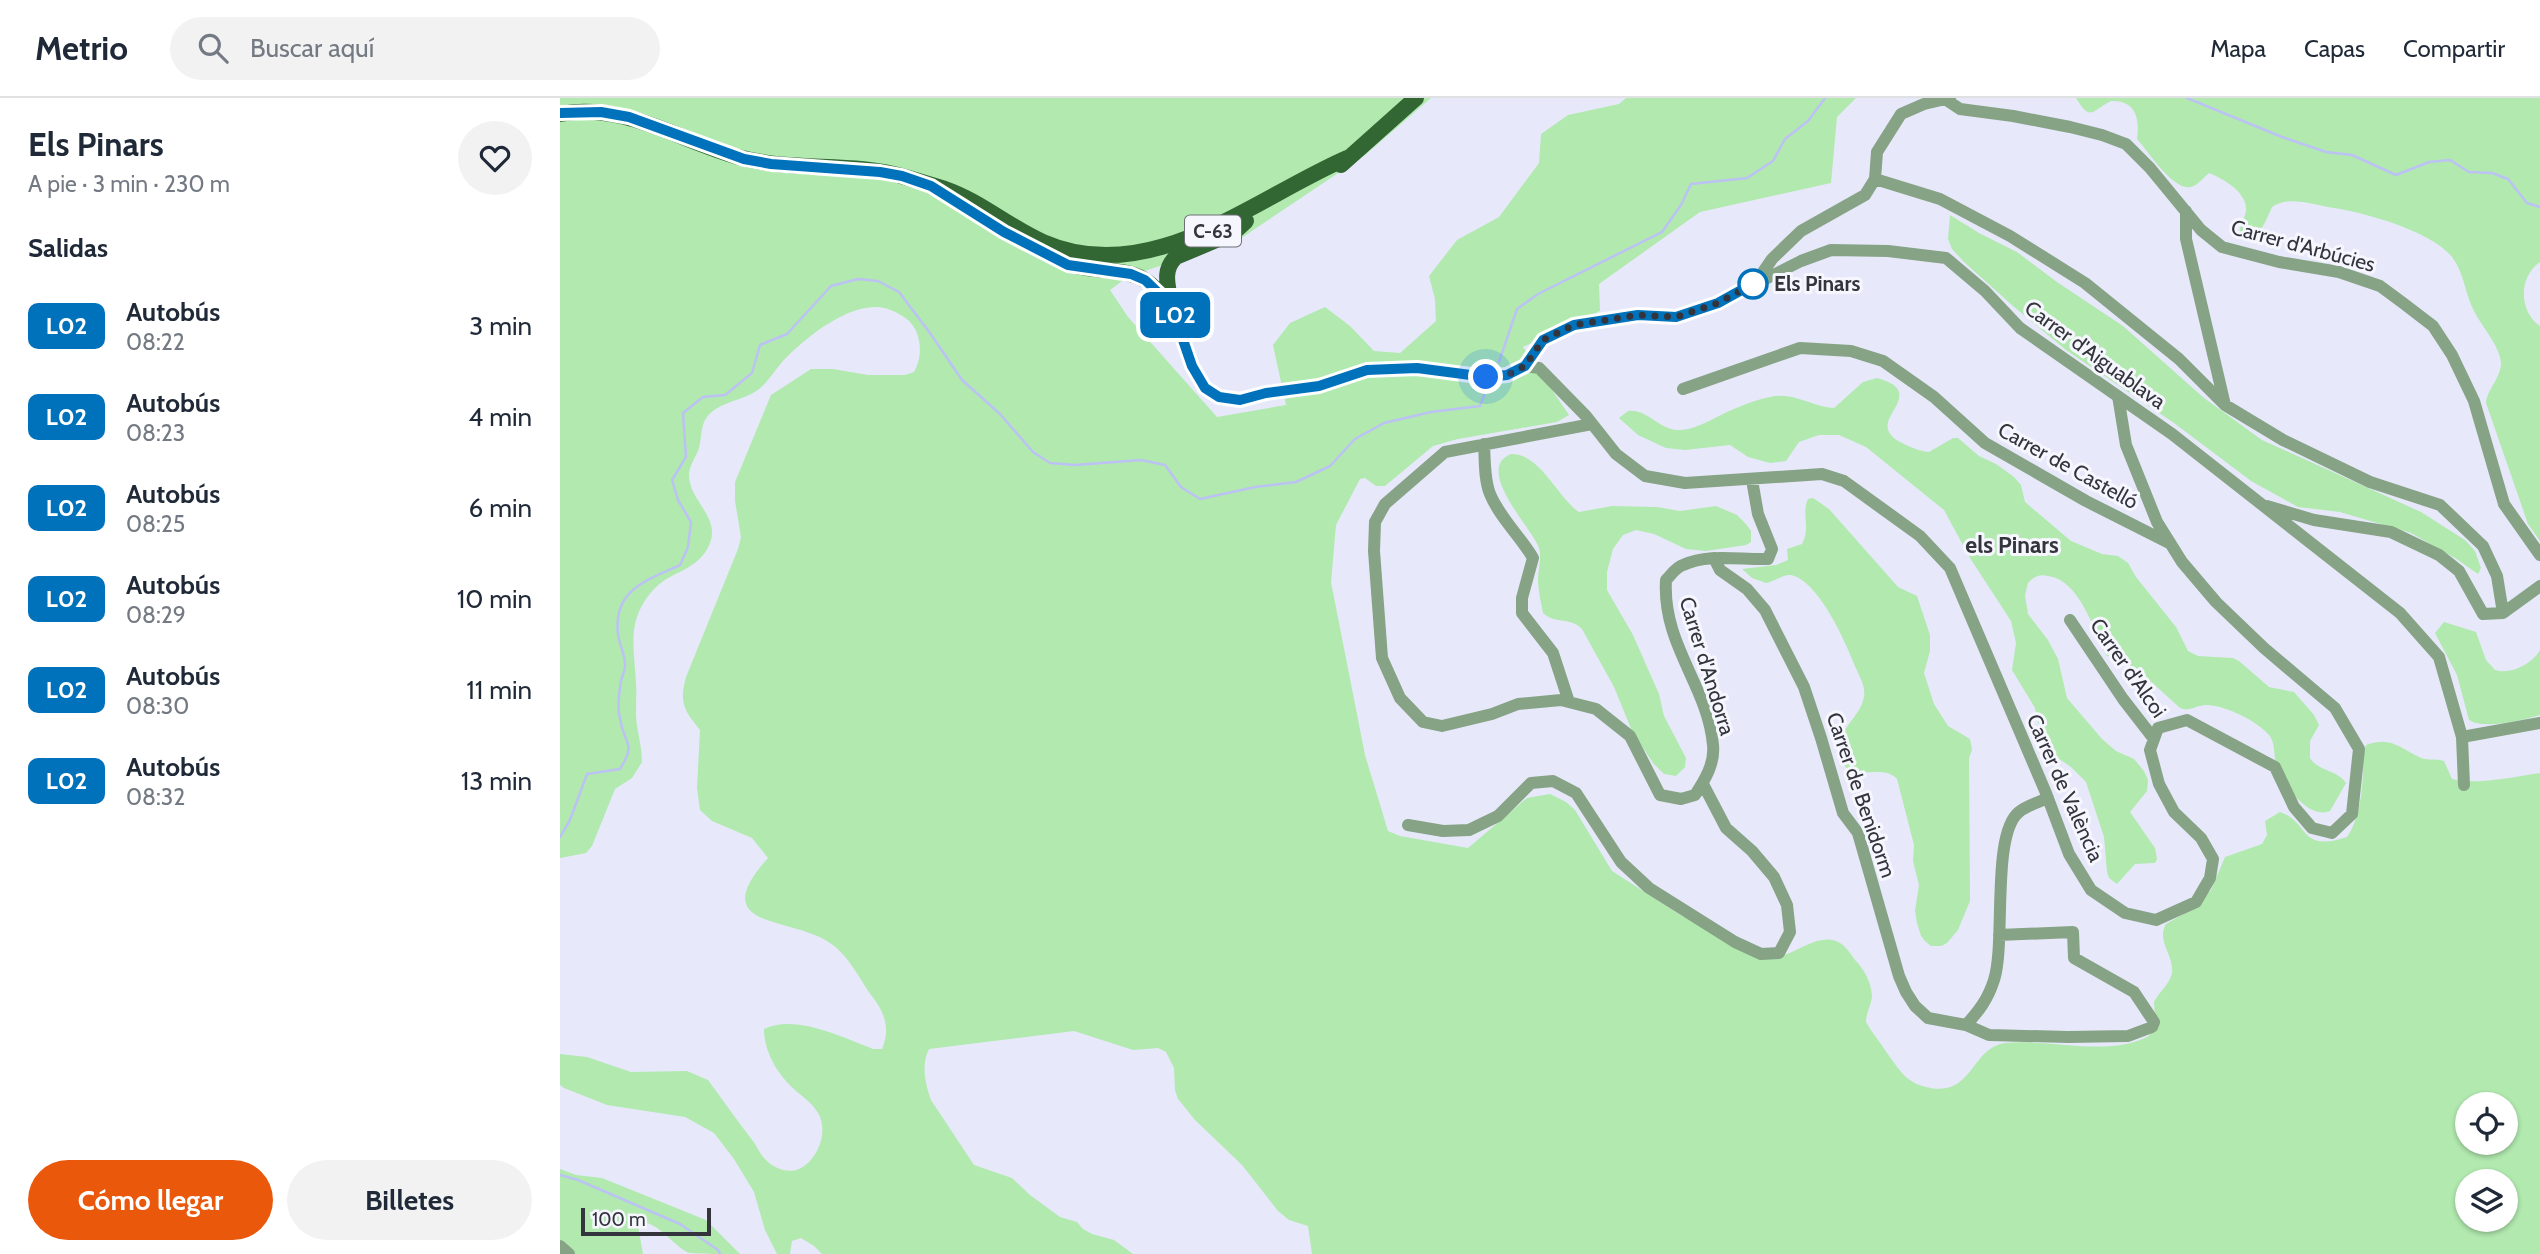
<!DOCTYPE html>
<html lang="es">
<meta charset="utf-8">
<style>
:root{--surface:#fff;--page:#f2f2f3;--text:#1f2937;--muted:#747a83;--line:#e0e1e3;--accent:#ea580c}
body{margin:0;font-family:Cabin,sans-serif;background:var(--page);color:var(--text);height:100vh;display:flex;flex-direction:column;font-size:26px;white-space:nowrap}
*{box-sizing:border-box;margin:0}
p{font-size:23px;color:var(--muted)}
.icon{flex:none;width:38px;height:38px;fill:none;stroke:currentColor;stroke-width:2;stroke-linecap:round;stroke-linejoin:round}
.map{position:relative;flex:1;overflow:hidden}
.sheet{display:flex;flex-direction:column;background:var(--surface);width:560px}
.sheet>*{flex:none}
.badge{padding:0 14px;border-radius:10px;font-size:24px;line-height:46px}
.tools{position:absolute;left:1895px;top:994px;display:grid;gap:14px}
.tools a{display:grid;place-items:center;width:63px;height:63px;border-radius:50%;background:var(--surface);box-shadow:0 2px 5px #0004;font-size:35px}
.scale{position:absolute;left:21px;bottom:18px;width:130px;box-sizing:border-box;padding-left:7px;border:4px solid #34353c;border-top:0;font-size:19px;line-height:24px;white-space:nowrap;color:#34353c;-webkit-text-stroke:5px #f6f7fe;paint-order:stroke}
.you{position:absolute;width:35px;height:35px;margin:-18px;border:5px solid #fff;border-radius:50%;background:#1a73e8;box-shadow:0 0 0 10px #1a73e833}
.map>.badge{position:absolute;translate:-50% -50%;box-shadow:0 0 0 4px #fff}
h2{padding:0 28px;font-size:26px;line-height:63px}
.round{display:grid;place-items:center;flex:none;width:74px;height:74px;border-radius:37px;background:var(--page)}
.summary{display:flex;align-items:center;justify-content:space-between;height:119px;padding:0 28px}
h1{font-size:33px;font-weight:700;line-height:52px}
.cta{display:flex;gap:14px;margin-top:auto;padding:14px 28px}
.cta a{flex:1;height:80px;border-radius:42px;background:var(--accent);color:#fff;font-size:28px;font-weight:700;line-height:80px;text-align:center}
.cta a+a{background:var(--page);color:var(--text)}
ul{padding:0;list-style:none}
li{display:flex;align-items:center;gap:21px;height:91px;padding:0 28px}
li div{flex:1}
li b{display:block;font-size:26px}
li em{font-style:normal}
li .badge{min-width:77px;font-weight:700;text-align:center}
header{display:flex;align-items:center;gap:42px;box-sizing:border-box;height:98px;padding:0 35px;background:var(--surface);border-bottom:2px solid var(--line)}
header strong{font-size:33px}
nav{display:flex;gap:38px;margin-inline-start:auto;font-size:24px}
.search{width:490px;height:63px;background:var(--page);display:flex;align-items:center;gap:18px;box-sizing:border-box;padding:0 24px;border-radius:38px;color:var(--muted);font-size:26px}
main{display:flex;flex:1;min-height:0}
.map>svg:first-child{display:block}
.green{fill:#b1e9af;fill-rule:evenodd}
.lines{fill:none;stroke-linecap:round;stroke-linejoin:round}
.stream{stroke:#bcc2f4;stroke-width:2.5}
.minor{stroke:#87a386;stroke-width:12}
.major{stroke:#326632;stroke-width:16}
.line-casing{stroke:#fff;stroke-width:16}
.line{stroke:#0072bc;stroke-width:10}
.walk{stroke:#34353c;stroke-width:7;stroke-dasharray:0 12.6}
.stop-dot{fill:#fff;stroke:#0072bc;stroke-width:3.5}
.labels{text-anchor:middle;stroke-width:6;stroke-linejoin:round;paint-order:stroke}
.shield{fill:#f6f7fe;stroke:#6e6f76;stroke-width:2}
.shield-label{font-size:19px;font-weight:bold;fill:#34353c}
.street-label{font-size:21px;fill:#34353c;stroke:#f6f7fe}
.stop-label{font-size:21px;font-weight:bold;fill:#34353c;stroke:#f6f7fe;text-anchor:start}
.neighbourhood-label{font-size:23px;font-weight:bold;fill:#34353c;stroke:#f6f7fe}
</style>
<header>
<strong>Metrio</strong>
<div class="search"><svg class="icon" aria-label="search" viewBox="0 0 24 24"><circle cx="10" cy="10" r="6"/><path d="M15 15l6 6"/></svg>Buscar aquí</div>
<nav><a>Mapa</a><a>Capas</a><a>Compartir</a></nav>
</header>
<main>
<section class="sheet">
<div class="summary"><div><h1>Els Pinars</h1><p>A pie · 3 min · 230 m</p></div><a class="round"><svg class="icon" aria-label="heart" viewBox="0 0 24 24"><path d="M12 20l-8-8c-3-5 5-10 8-4 3-6 11-1 8 4z"/></svg></a></div>
<h2>Salidas</h2>
<ul>
<li><span class="badge" style="background:#0072bc;color:#fff">L02</span><div><b>Autobús</b><p>08:22</p></div><em>3 min</em></li>
<li><span class="badge" style="background:#0072bc;color:#fff">L02</span><div><b>Autobús</b><p>08:23</p></div><em>4 min</em></li>
<li><span class="badge" style="background:#0072bc;color:#fff">L02</span><div><b>Autobús</b><p>08:25</p></div><em>6 min</em></li>
<li><span class="badge" style="background:#0072bc;color:#fff">L02</span><div><b>Autobús</b><p>08:29</p></div><em>10 min</em></li>
<li><span class="badge" style="background:#0072bc;color:#fff">L02</span><div><b>Autobús</b><p>08:30</p></div><em>11 min</em></li>
<li><span class="badge" style="background:#0072bc;color:#fff">L02</span><div><b>Autobús</b><p>08:32</p></div><em>13 min</em></li>
</ul>
<div class="cta"><a>Cómo llegar</a><a>Billetes</a></div>
</section>
<div class="map">
<svg width="1980" height="1156" viewBox="0 0 1980 1156">
<rect width="100%" height="100%" fill="#e7e9fb"/>
<!-- green -->
<path class="green" d="M0,0H871L805,57L677,143L569,178L550,192L568,219L657,319L726,307L713,247L730,225L765,209L790,228L814,253L840,255L876,223L875,201L869,178L897,142L939,119L979,65L981,36L1008,17L1059,6L1066,0H1296L1277,19L1271,85L1140,114L1039,186L1040,213L963,249L1009,317L997,324L898,341L873,348L825,388H816L805,380L800,381L776,427L771,484L805,657L828,733L840,738L908,750L967,700L990,696L1006,704L1015,712L1052,773L1122,818L1218,859C1238,855 1265,829 1285,849C1289,853 1292,858 1295,862C1304,871 1311,884 1312,897C1312,906 1306,914 1306,924C1312,935 1320,944 1327,955C1339,971 1345,984 1366,989C1413,1001 1410,950 1445,945C1490,940 1548,960 1589,938L1595,920L1594,904C1599,894 1610,886 1612,875C1614,857 1596,843 1606,826L1631,812L1651,792L1665,759L1702,746L1707,737L1705,723L1720,714C1750,724 1738,755 1787,739C1799,722 1802,696 1803,675C1803,665 1802,657 1806,647C1832,638 1839,650 1861,660C1868,663 1876,660 1884,663L1892,681C1921,687 1951,679 1980,675V1156H752L748,1128L729,1122L718,1113L682,1067L635,1022L618,1001L615,992L614,970L606,954L598,950L573,952L514,933L369,951C361,966 365,986 371,1002L414,1067L452,1080L470,1097L500,1119L517,1124L523,1131L532,1136L554,1142L573,1156H262L254,1148L241,1140L232,1143L230,1156H217L205,1132L194,1094L174,1061L154,1035L125,1019L47,1007L4,990L0,987V956L27,959L71,974L127,973L148,982C163,1002 177,1023 193,1043C197,1049 200,1056 205,1061C213,1070 228,1076 239,1071C258,1062 269,1033 258,1015C253,1006 243,999 235,992C218,977 204,954 204,931C235,916 282,939 313,951H322C331,930 324,913 311,897C298,878 287,855 267,843C228,819 145,830 208,760L192,740L152,723L140,712L137,690L140,632C124,612 119,605 126,579L178,451L181,439L175,403V384L211,297L251,271H273L308,277H345L354,274C361,262 362,246 356,233C352,223 342,217 333,213C298,196 246,239 223,263C215,272 209,283 199,291C183,304 156,303 145,322C140,332 142,342 138,353C135,360 129,369 129,377C129,403 160,418 150,445C139,473 112,472 94,491C66,522 74,548 76,585C77,599 75,614 77,628C79,640 82,652 82,664L72,680L55,691L32,748L26,755L0,760ZM1908,1006H1946V1045H1908ZM1908,1083H1946V1122H1908Z
M1516,0H1980V164C1958,179 1959,214 1980,228V443L1968,426L1926,305C1927,291 1941,280 1941,265C1940,248 1922,229 1914,213C1905,196 1904,174 1892,159C1871,133 1806,115 1774,110C1755,107 1728,97 1712,109C1705,124 1700,143 1680,140C1678,130 1684,123 1686,113C1688,95 1664,81 1649,75C1643,80 1638,87 1631,89C1613,93 1588,53 1577,41C1580,21 1576,2 1551,3C1532,12 1531,25 1516,0Z
M1390,117L1419,135L1457,154L1497,184L1563,228L1644,300L1702,342L1861,414L1905,442L1915,453L1921,470L1918,476L1895,460L1851,435L1780,414L1738,409L1691,383L1614,325L1506,252L1453,208L1404,164L1392,151L1388,141Z
M1317,280C1324,282 1337,286 1339,294C1343,311 1312,326 1338,343C1348,348 1358,353 1369,354L1393,340H1398L1419,358L1436,366L1454,379L1461,387L1465,404L1511,443L1542,456L1558,458L1568,465L1576,479L1616,529L1628,553L1638,558L1673,560L1679,563L1709,589L1734,594L1754,617L1759,627L1750,643V660C1759,674 1778,672 1786,685L1770,713C1748,722 1723,686 1717,668C1713,658 1716,645 1709,637C1697,623 1665,607 1646,607C1637,607 1630,614 1620,610L1576,570L1546,557C1534,533 1520,482 1488,478C1480,476 1474,478 1468,485L1465,497L1468,516L1488,542L1498,561L1507,600L1542,641L1556,653L1574,661L1584,673L1588,682L1587,693L1570,714L1595,750L1597,761L1595,765L1575,766L1557,786L1549,780L1547,774L1544,739L1526,684L1511,669L1489,654L1483,645L1475,610L1452,572L1456,545L1451,523L1410,460L1384,412L1306,349L1279,337H1259L1239,344L1226,363L1210,365L1188,359L1170,347L1125,352L1106,350L1078,337L1059,320L1068,313C1088,311 1099,332 1118,332C1137,333 1161,315 1179,309C1188,305 1200,301 1210,299C1233,293 1252,309 1274,310L1303,284Z
M951,356C980,355 998,400 1019,414L1052,408L1097,409L1120,413L1156,408L1177,417L1186,426L1191,433V444L1186,447L1146,453L1126,451L1094,436L1076,432L1063,437L1053,451L1047,474V492L1073,537L1099,596L1104,618L1126,660L1125,669L1116,678L1104,676L1093,665L1072,633L1054,589L1022,531C1011,519 994,526 983,515C981,504 978,493 978,482C978,472 982,460 979,450C973,431 913,371 951,356Z
M1253,400L1269,411L1338,489L1357,498L1370,537V553L1364,575L1374,606L1388,628L1410,641L1412,652L1409,660L1410,803L1398,832L1387,845L1381,848H1371L1365,843L1361,838L1357,825L1355,813L1359,787L1353,763L1354,747L1337,681C1322,664 1290,687 1281,661C1271,634 1300,622 1304,599C1306,588 1299,578 1295,568C1286,545 1259,483 1231,477C1223,476 1214,484 1206,485L1192,480L1182,471L1216,467L1228,462L1227,451L1242,446C1251,431 1241,416 1248,401Z
M1884,524L1916,534L1926,562L1935,572C1951,577 1972,566 1980,552V617C1963,622 1924,632 1909,622L1897,577L1875,535Z
M0,1071L16,1077L42,1080L146,1122L180,1156C169,1156 138,1156 129,1155C112,1147 100,1125 81,1124L78,1128L83,1156H0Z"/>
<g class="lines">
<!-- stream -->
<path class="stream" d="M1627,0L1722,39L1766,54L1792,57L1836,77L1869,64L1890,62L1909,74L1932,75L1948,81L1967,105L1980,109
M939,264L957,211L978,196L1102,134L1121,107L1131,86L1187,80L1213,63L1225,41L1248,23L1265,0
M0,739L10,722L27,676L60,671C77,644 64,647 60,621C57,610 59,595 61,583C62,578 65,573 65,568C66,558 59,547 58,536C53,492 85,483 120,467L128,449L131,424L118,402L112,382L126,359L123,315L143,299L165,297L192,275L200,247L227,236L271,188L298,181L318,183L339,194L370,235L402,282L440,316L473,354L490,365L515,367L581,362L605,367L621,389L640,401L695,389L736,384L770,368L795,341L824,325L871,314L920,308L925,295
M0,1077L18,1082L120,1126L158,1152L160,1156"/>
<!-- minor -->
<path class="minor" d="M1385,1L1400,11L1453,18L1510,29L1542,37L1566,46L1590,70L1641,132L1662,149L1719,164L1779,174L1820,188L1843,205L1873,228L1892,257L1914,303L1944,406L1980,457
M1315,81L1380,101L1450,138L1525,185L1619,261L1665,307L1723,342L1810,384L1880,407L1923,448L1937,478L1943,515
M1626,113V141L1665,307
M1197,183L1212,161L1241,133L1305,97L1315,81L1317,54L1341,16L1364,6L1390,0
M611,207L632,268L645,290L659,299L680,302L706,295L759,288L807,272L857,270L927,279L947,277L965,268L983,242L1014,227L1078,217L1116,219L1158,205L1241,163L1271,152L1328,153L1386,160L1425,193L1460,230L1612,336L1840,515L1879,559L1902,639L1904,687
M965,268L979,270L1026,318L1056,356L1085,378L1125,385L1262,376L1284,383L1360,438L1390,470L1486,695L1509,756L1531,792L1565,815L1596,822L1636,804L1650,780L1653,761L1641,740L1614,714L1599,686L1590,652L1598,630L1627,622L1715,669L1734,709L1752,730L1772,735L1792,716L1799,651L1775,610L1704,550L1656,504L1622,464L1597,424L1566,347L1558,298
M1123,291L1240,250L1291,253L1323,263L1374,299L1425,345L1526,403L1609,445
M1032,326L885,354L825,406L815,424L814,453L822,560L840,600L863,624L882,628L932,616L958,606L1001,602L1036,611L1070,638L1100,697L1121,701L1135,697C1145,682 1155,665 1153,647C1148,588 1102,547 1106,482C1111,477 1116,469 1123,467C1149,455 1180,462 1208,461L1212,451L1198,416L1192,382
M924,346C925,362 924,381 930,396C940,420 960,438 973,460L962,500V515L993,555L1009,604
M1707,408L1754,422L1831,434L1879,457L1899,473L1923,516L1943,515L1980,488
M1154,460L1160,472L1187,491L1205,512L1244,589L1261,640L1283,715L1298,735L1339,878L1346,894L1355,908L1368,920L1406,927C1419,913 1428,901 1434,882C1446,846 1431,736 1459,714C1466,708 1479,704 1488,700
M1510,522L1563,601L1594,641
M1902,639L1980,625
M848,727L883,733L909,732L938,718L971,685L993,683L1016,695L1061,764L1089,790L1175,844L1201,856L1219,855L1230,834L1227,807L1214,779L1192,753L1166,730L1143,686
M1406,927L1429,937L1508,939L1568,938L1592,929L1594,924L1574,894L1514,860L1513,834L1439,837
M0,1148L9,1156"/>
<!-- major -->
<path class="major" d="M0,16C66,4 121,44 182,60C235,74 293,63 345,79C358,83 372,87 385,91C420,103 449,129 483,144C590,191 693,101 787,60
M781,67L856,0
M498,160C522,177 557,167 583,181C594,187 602,199 611,207
M611,207C609,190 601,173 616,159L673,135L686,123"/>
</g>
<g class="lines">
<!-- line casing -->
<g class="line-casing">
<path id="line" d="M0,15L41,14L69,19L184,61L211,66L320,74L342,78L371,88L444,134L508,167L571,176L585,182L611,207L632,268L645,290L659,299L680,302L706,295L759,288L807,272L857,270L926,279L947,277L965,268L983,242L1014,227L1078,217L1116,219L1158,205L1196,184"/>
</g>
<!-- line -->
<use href="#line" class="line"/>
<!-- walk -->
<path class="walk" d="M926,279L947,277L965,268L983,242L1014,227L1078,217L1116,219L1158,205L1193,186"/>
</g>
<!-- markers -->
<circle class="stop-dot" cx="1193" cy="186" r="14"/>
<g class="labels">
<!-- shield labels -->
<rect class="shield" x="625" y="117.5" width="56" height="31" rx="5"/>
<g class="shield-label">
<text x="653" y="140">C-63</text>
</g>
<!-- street labels -->
<g class="street-label">
<text transform="translate(1743 148) rotate(15)" y="7">Carrer d'Arbúcies</text>
<text transform="translate(1535 257) rotate(36)" y="7">Carrer d'Aiguablava</text>
<text transform="translate(1508 368) rotate(29)" y="7">Carrer de Castelló</text>
<text transform="translate(1147 568) rotate(73)" y="7">Carrer d'Andorra</text>
<text transform="translate(1568 570) rotate(55)" y="7">Carrer d'Alcoi</text>
<text transform="translate(1505 690) rotate(66)" y="7">Carrer de València</text>
<text transform="translate(1301 697) rotate(71)" y="7">Carrer de Benidorm</text>
</g>
<!-- stop labels -->
<g class="stop-label">
<text x="1214" y="193">Els Pinars</text>
</g>
<!-- neighbourhood labels -->
<g class="neighbourhood-label">
<text x="1452" y="455">els Pinars</text>
</g>
</g>
</svg>
<div class="tools">
<a><svg class="icon" aria-label="locate" viewBox="0 0 24 24"><circle cx="12" cy="12" r="6"/><path d="M12 2v4M12 18v4M2 12h4M18 12h4"/></svg></a>
<a><svg class="icon" aria-label="layers" viewBox="0 0 24 24"><path d="M12 4l9 5-9 5-9-5zM3 14l9 5 9-5"/></svg></a>
</div>
<div class="scale">100 m</div>
<div class="you" style="left:926px;top:279px"></div>
<b class="badge" style="left:615px;top:217px;background:#0072bc;color:#fff">L02</b>
</div>
</main>
